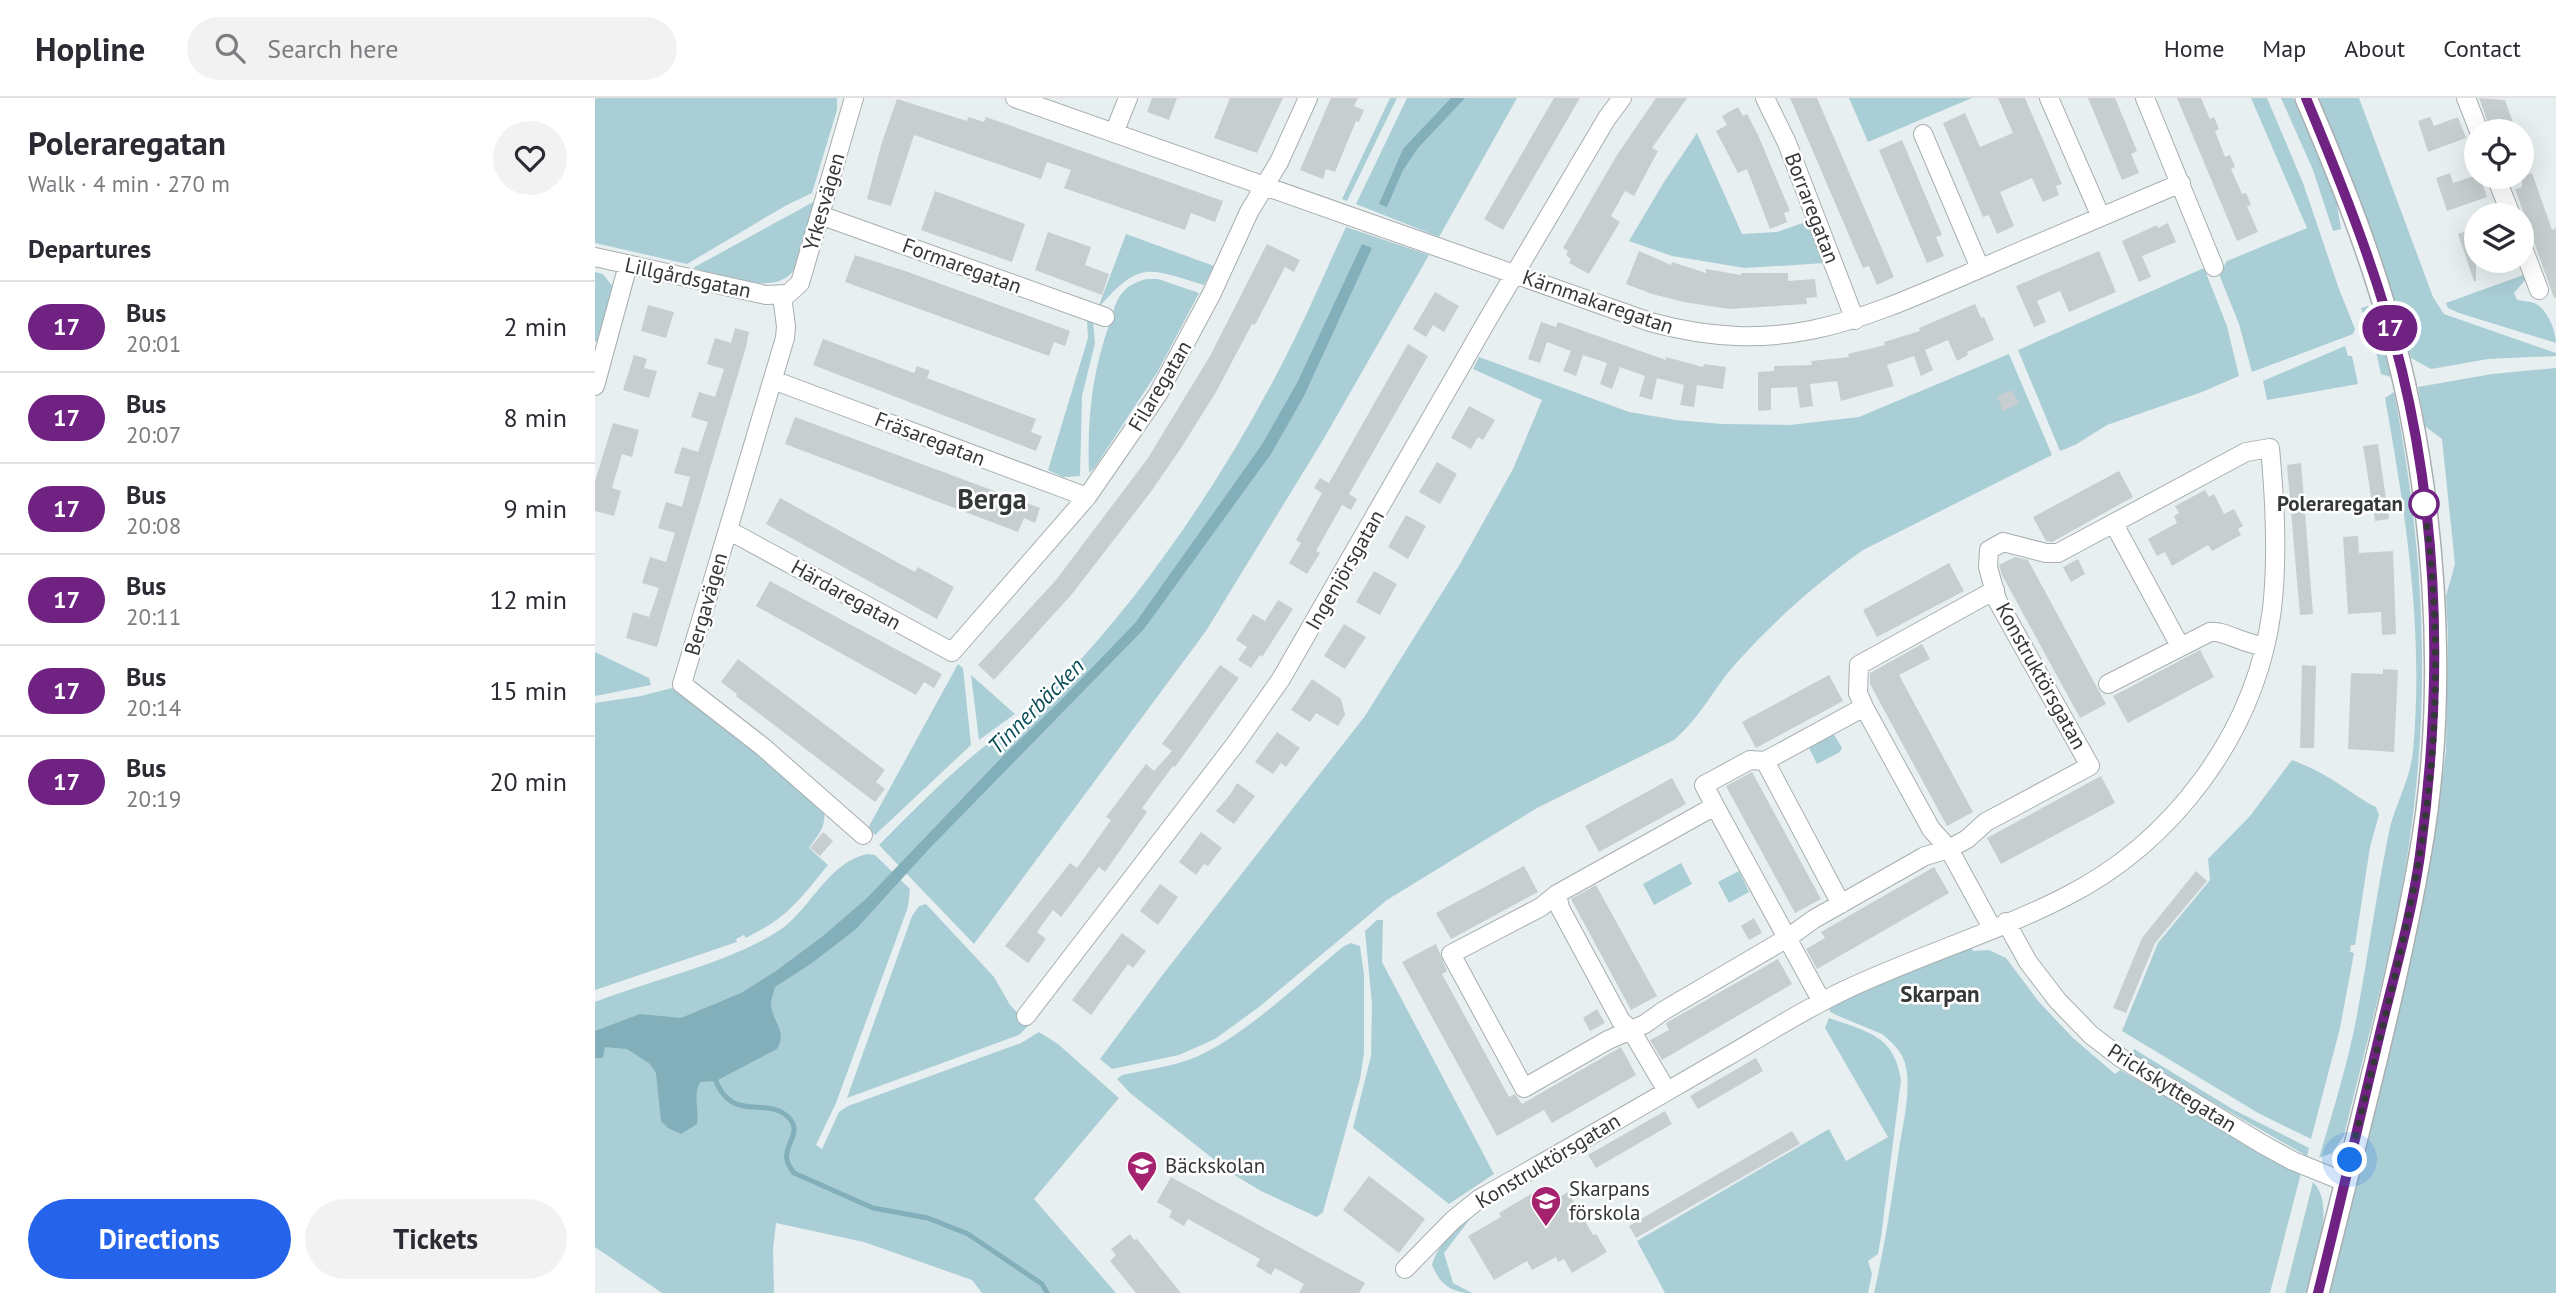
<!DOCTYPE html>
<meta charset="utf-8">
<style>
:root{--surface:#fff;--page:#f2f2f3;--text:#2b2b33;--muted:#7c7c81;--line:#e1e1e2;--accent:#2563eb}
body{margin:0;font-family:"PT Sans",sans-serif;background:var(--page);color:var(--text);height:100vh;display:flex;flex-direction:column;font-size:26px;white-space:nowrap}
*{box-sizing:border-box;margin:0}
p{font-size:23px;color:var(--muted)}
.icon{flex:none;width:38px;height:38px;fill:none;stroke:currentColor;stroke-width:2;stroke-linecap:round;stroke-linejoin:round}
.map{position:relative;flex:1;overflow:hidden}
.sheet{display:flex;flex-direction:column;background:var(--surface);width:595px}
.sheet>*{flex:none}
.badge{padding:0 14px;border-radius:23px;font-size:24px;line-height:46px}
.buttons{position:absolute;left:1869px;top:21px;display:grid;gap:14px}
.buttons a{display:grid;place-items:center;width:70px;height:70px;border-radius:50%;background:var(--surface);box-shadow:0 7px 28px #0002;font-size:35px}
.you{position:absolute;width:35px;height:35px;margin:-18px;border:5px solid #fff;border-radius:50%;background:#1a73e8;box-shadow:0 0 0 10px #1a73e833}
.map>.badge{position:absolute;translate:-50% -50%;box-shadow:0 0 0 4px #fff}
h2{padding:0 28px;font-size:26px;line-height:63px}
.round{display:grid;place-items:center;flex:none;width:74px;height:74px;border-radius:37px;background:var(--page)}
.overview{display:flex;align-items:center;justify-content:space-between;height:119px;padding:0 28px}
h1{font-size:33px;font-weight:600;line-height:52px}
.action{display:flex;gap:14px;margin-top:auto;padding:14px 28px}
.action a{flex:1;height:80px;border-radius:42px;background:var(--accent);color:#fff;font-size:28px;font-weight:600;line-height:80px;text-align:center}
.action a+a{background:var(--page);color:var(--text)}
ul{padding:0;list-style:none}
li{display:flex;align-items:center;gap:21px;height:91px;padding:0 28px;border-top:2px solid var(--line)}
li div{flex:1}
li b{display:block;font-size:26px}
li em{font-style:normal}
li .badge{min-width:77px;font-weight:700;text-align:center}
header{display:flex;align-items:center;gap:42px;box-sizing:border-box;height:98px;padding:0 35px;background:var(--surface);border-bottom:2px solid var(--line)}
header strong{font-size:33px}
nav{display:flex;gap:38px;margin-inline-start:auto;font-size:24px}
.search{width:490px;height:63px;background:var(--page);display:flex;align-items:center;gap:18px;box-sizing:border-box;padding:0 24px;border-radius:38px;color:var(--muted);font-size:26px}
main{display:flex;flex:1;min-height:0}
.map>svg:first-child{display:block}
.green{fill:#aaced6}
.water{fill:#82afb9}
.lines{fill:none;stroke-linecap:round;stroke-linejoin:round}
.stream{stroke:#82afb9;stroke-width:5}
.building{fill:#c7cecf}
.minor-casing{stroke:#a8aeaf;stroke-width:20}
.major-casing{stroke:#a8aeaf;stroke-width:24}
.minor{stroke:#fff;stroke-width:18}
.major{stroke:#fff;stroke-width:21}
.line-casing{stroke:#fff;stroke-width:16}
.line{stroke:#702283;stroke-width:10}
.walk{stroke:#353838;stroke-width:7;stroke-dasharray:0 12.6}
.stop-dot{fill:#fff;stroke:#702283;stroke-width:3.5}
.labels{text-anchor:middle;stroke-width:5;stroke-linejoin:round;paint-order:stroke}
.street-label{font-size:21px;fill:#353838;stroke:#fff}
.stop-label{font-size:21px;font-weight:bold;fill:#353838;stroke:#fff;text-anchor:end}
.poi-label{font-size:21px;fill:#353838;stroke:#fff;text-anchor:start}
.water-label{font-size:23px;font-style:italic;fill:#0b4e59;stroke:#fff}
.neighbourhood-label{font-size:23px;font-weight:bold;fill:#353838;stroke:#fff}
.district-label{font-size:28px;font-weight:bold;fill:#353838;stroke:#fff}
</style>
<header>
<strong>Hopline</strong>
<div class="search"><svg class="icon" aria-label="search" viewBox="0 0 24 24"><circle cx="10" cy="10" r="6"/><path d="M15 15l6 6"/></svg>Search here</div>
<nav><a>Home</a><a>Map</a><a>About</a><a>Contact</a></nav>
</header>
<main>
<section class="sheet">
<div class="overview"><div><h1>Poleraregatan</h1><p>Walk · 4 min · 270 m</p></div><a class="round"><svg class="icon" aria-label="heart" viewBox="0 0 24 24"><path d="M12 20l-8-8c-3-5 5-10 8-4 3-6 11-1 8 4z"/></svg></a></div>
<h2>Departures</h2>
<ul>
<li><span class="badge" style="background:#702283;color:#fff">17</span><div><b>Bus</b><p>20:01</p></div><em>2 min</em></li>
<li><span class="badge" style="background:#702283;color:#fff">17</span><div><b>Bus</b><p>20:07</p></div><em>8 min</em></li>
<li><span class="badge" style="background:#702283;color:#fff">17</span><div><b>Bus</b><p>20:08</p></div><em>9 min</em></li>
<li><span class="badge" style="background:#702283;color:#fff">17</span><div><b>Bus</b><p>20:11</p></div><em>12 min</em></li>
<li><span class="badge" style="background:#702283;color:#fff">17</span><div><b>Bus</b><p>20:14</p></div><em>15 min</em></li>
<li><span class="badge" style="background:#702283;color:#fff">17</span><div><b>Bus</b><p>20:19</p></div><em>20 min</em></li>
</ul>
<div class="action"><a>Directions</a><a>Tickets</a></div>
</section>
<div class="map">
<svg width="1961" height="1195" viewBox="0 0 1961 1195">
<rect width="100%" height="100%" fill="#e8eff0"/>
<!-- green -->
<path class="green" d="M0,0H242V12L217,95L190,108L92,166L0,145Z
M795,0H802L752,103L747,101Z
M812,0H922L844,139L761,106Z
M1254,0H1377L1273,44Z
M1656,0H1672L1708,85L1744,191L1760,231L1758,236L1753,238L1657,274L1644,226L1624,176L1632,163L1712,130Z
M1686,0H1698L1740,95L1746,131L1738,133L1718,72Z
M1724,0H1764L1838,199L1849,216L1961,255V258L1893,261L1836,271L1816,260L1783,150Z
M1102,35L1147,136L1182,134L1216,122L1231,165L1150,170L1077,158L1034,143L1069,84Z
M220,103C214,122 209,153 200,170C183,201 124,176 98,170Z
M751,129L834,157L728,342L611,533L379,846L284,747C315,716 346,684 380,656C409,632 439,611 465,584C555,489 628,380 688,264C711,220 730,174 751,129Z
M531,136L619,168L609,187C551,169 545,163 503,210Z
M1609,170L1632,228L1644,278L1607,294L1512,327L1480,347L1465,353L1423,252Z
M0,174L8,176L18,189L5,245L0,243Z
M1931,176L1930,182L1919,195L1922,202C1927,203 1934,203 1939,205C1952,210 1961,233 1961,245L1864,215L1853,210L1851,205Z
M552,181H563L604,195L563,273L500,369L494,375C492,320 497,275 515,224C518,214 521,201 528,194C534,187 543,183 552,181Z
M1773,208L1781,220L1796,279L1786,276L1779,245L1766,210Z
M492,222L498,223L500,245L487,298L485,378L468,379L453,372L493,240Z
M1750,248L1753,258H1757L1763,286L1672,302L1668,283Z
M1414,256L1457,357L1268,452C1223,484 1180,522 1143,563C1120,588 1106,619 1079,642L942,710L792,802L664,909L620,941L584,957L517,971L505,961L569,875L770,618L865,466L918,371L947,302L878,271L884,259L1034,314L1081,322L1128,326L1195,327L1264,319Z
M1961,270V1195H1735L1828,799L1838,749L1851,653L1853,538L1851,498L1860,466L1847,341L1830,328L1823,289L1897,276Z
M1799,294C1829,449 1837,597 1813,753C1799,849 1771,944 1749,1038L1737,1055L1724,1060C1738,1013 1753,965 1762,917C1773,858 1781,798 1793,739C1798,709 1815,684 1818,653C1829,534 1811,417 1790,300Z
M0,554L54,580L56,587L0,598Z
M363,566L368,570L376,647L280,737L273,730Z
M376,577L420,616L384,642Z
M77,590L164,657L228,711C233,727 223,737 214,750L233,767C218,785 203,806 184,820C174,828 162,834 151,840L149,837L141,841L142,844L0,892V605L46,598Z
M1238,635L1247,650L1245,654L1222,666L1213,648Z
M1697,662C1715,669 1731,677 1747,688C1759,695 1768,703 1781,709L1784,717L1775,749L1760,847H1756L1755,854L1759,855L1745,930L1716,1041L1663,1015L1527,933L1563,845L1615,782L1613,761L1655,718Z
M272,756L280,757L315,791L313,809L241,1005L221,1047L227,1051L244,1014L253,1008L426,945L444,934L463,946L524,1000L439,1101L521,1195H387L377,1182L269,1144L181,1125L178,1152L179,1195H67L0,1149V904C55,882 142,863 189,829C217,807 235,764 272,756Z
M1086,765L1097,786L1059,807L1048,786Z
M1144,773L1154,794L1134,805L1123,784Z
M331,806L399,879L415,907L434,927L424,937L252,1000L317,818L324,808Z
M782,822H788L787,864L899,1076L854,1106L758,1030L776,958L777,906L770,833Z
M756,845L765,848L769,877V955L765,981L728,1114L722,1119L666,1093L636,1075L535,995L522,981L527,977C550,972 574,969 596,961C646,942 706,883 749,848Z
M1376,848L1378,853L1394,852L1411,860L1444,904L1478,940L1520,976L1525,972L1706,1075L1675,1195H1279C1290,1147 1297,1100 1304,1051C1308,1025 1317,991 1310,965C1307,954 1296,943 1287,936L1241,917L1234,913L1236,908Z
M1234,920C1273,934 1299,937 1306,982L1286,1139L1283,1156L1273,1163L1277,1176L1273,1195H1070L1042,1143L1234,1031L1251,1063L1293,1039L1230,930Z
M1539,951L1639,1012L1714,1050L1712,1058L1535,957Z
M1718,1084C1742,1107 1718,1166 1711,1195H1690Z
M878,1117L849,1155L858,1185L877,1195C856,1195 845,1186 837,1167C842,1147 862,1130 878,1117Z"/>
<!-- water -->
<path class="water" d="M856,0H870L823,50L808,72L792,109L784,106L808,51Z
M767,146L777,150L709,298L676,356L549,531L334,751L261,831L217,865L180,889C179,894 176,901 176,906C177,924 193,933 182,951L121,983L105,984C98,997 104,1011 102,1026L86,1036L73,1030L66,1023L61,975L55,966L32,951L10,949L8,960H0V933L45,916L86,920L146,895L181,873L228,838L272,800L410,656L464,604L541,524L666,348L702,285Z"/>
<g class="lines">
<!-- stream -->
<path class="stream" d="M119,978C136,1028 171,996 194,1020C206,1032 193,1044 192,1055C190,1063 195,1069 199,1075L278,1110L333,1120L373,1136L447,1186L452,1195"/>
</g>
<!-- building -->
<path class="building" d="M557,0H582L574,22L552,14Z
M635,0H688L662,55L619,40Z
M736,0H763L759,8L769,12L764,24L761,23L740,74L731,71L728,81L705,72Z
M959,0H985L908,132L889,121Z
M1061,0H1092L1057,50L1063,53L1039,98L1030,93L1016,118L1025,124L994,176L974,165L976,161L971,157L973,153L968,150L1022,57Z
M1195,0H1222L1299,179L1282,187L1274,168L1268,170Z
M1403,0H1430L1467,86L1461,88L1464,97L1448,104L1437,80L1405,94L1419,128L1402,136L1394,117L1388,119L1348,25L1370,15L1385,49L1418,35Z
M1493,0H1520L1542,53L1536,56L1544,75L1527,82Z
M1582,0H1606L1615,21L1619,19L1624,31L1620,33L1630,59L1635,57L1640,69L1636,71L1647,96L1651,95L1656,107L1652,108L1663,134L1642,143Z
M1884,0L1910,2L1921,33H1896Z
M302,1L372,23L373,19L389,24L391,19L628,103L620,124L596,115L590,132L469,90L476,72L452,64L446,81L319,37L296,108L272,101L287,44Z
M1143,9L1148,18L1152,16L1163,37L1195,113L1189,115L1192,124L1175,131L1152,71L1143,75L1121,33L1132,27L1127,18Z
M1835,19L1839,28L1863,19L1871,40L1833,54L1823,23Z
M1307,42L1347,137L1341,139L1349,158L1332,165L1284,52Z
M1855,75L1858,85L1876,79H1885L1892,99L1852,113L1841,80Z
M1937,75L1957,132L1961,130V199L1959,200L1920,91L1927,89V78Z
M340,93L430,126L417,164L326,132Z
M1573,125L1581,144L1547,158L1556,179L1544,184L1527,143L1562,127L1563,130Z
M1878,131L1881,141V183H1879L1863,136Z
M453,134L496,149L490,167L514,176L507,197L440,172Z
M672,146L705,162L699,174L690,169L660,227L657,226L621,294L586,350L555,395L477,496L399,582L383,567L461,482L553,360L615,258Z
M1044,153L1076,167L1077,164L1111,175V171L1146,177V175H1193V183L1220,181L1222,199L1211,200L1212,206L1134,211L1089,204L1057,196L1031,186Z
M1504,153L1521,194L1474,214L1465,193L1442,203L1451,224L1439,229L1421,188Z
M260,157L313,174L475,233L470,248L459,244L454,258L250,184Z
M840,194L864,208L849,234L838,227L831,239L818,231Z
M1380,206L1386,220L1389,219L1399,242L1372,254L1373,257L1362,263L1353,242L1330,252L1338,272L1326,278L1319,258L1292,267L1299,288L1246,303L1242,283L1215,286L1218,308L1205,310L1202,289L1176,290V312L1163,313V274L1179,273V268L1217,267L1216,263L1254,259L1253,256L1290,247L1289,244L1325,233L1324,230Z
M53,207L79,214L71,240L46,233Z
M946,224L961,229L963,224L1071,262V259L1108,269L1109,266L1131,269L1128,291L1102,287L1099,309L1085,307L1089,287L1062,280L1057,302L1044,298L1050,278L1025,269L1017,291L1005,286L1012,265L988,257L981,278L968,273L976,253L952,244L945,265L933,261Z
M140,230L154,234L151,249L62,549L31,540L38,514L54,519L64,490L47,485L55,459L71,464L80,435L63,430L71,404L87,409L95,379L79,375L87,349L103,354L113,324L96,319L104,294L120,299L129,271L112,266L120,240L136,245Z
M228,241L319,275L322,268L335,273L332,280L441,321L436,334L447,338L441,353L218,267Z
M813,246L833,258L754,396L762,401L756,412L747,407L721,453L725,455L712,476L694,465L706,445L701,442L727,395L719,390L725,380L734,385Z
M39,257L52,261L49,270L62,273L54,300L28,292Z
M1417,292L1424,306L1408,313L1402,298Z
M874,308L900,322L888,342L883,339L876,351L856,340Z
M200,319L445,410L440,425L429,420L423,434L190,346Z
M18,325L44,332L37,359L27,356L17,390L26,393L19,418L0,413V383Z
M1783,346L1794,421L1780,423L1768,348Z
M842,364L862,376L845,406L824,394Z
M1706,365L1718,516L1705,517L1692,367Z
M1524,373L1538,399L1457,444L1451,443L1438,419Z
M1610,392L1614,399L1619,396L1629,416L1639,411L1648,428L1643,431L1646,437L1617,453L1613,447L1577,468L1570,454L1562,458L1553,441L1582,425L1579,418L1584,415L1580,408Z
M185,400L320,474L323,469L359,489L342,521L171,426Z
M811,417L831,428L813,461L793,449Z
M1763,438L1764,455L1798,453L1801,536L1787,537L1786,514L1753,516L1748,439Z
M1420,459L1433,462L1511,606L1485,620L1407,477L1404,467Z
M1483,461L1490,476L1476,484L1468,469Z
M1354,465L1369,493L1282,539L1268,512Z
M779,473L802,486L785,517L761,504Z
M175,483L347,576L339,590L329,584L321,597L161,508Z
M683,502L698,511L667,559L665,557L656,570L643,562L652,549L641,542L658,516L670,523Z
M749,526L771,539L750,571L729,558Z
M1327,546L1335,561L1304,577L1378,714L1352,728L1275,586V575Z
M1605,552L1619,579L1533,625L1518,598Z
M143,561L290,672L281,684L290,691L280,704L141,598L142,596L126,584Z
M625,567L644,580L580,669L578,668L547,710L552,714L510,774L504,769L466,819L458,812L442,834L451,841L433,865L410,848L475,765L482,770L516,722L511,719L551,666L559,673L577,653L567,646Z
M1707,567L1721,568L1719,650H1705Z
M1788,571L1803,572L1799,654L1753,651L1756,575L1788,576Z
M1234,577L1248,603L1161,650L1147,624Z
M717,581L746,601L750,617L743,628L721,615L715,624L696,612Z
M682,634L705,650L691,669L686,665L678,676L660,664Z
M1157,674L1226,801L1200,815L1131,688Z
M1506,678L1520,705L1406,766L1392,740Z
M1077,680L1091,706L1004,754L990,728Z
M642,685L660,698L639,726L621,713L635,697Z
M228,734L238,743L225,758L215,750Z
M606,734L627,750L613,768L609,766L601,777L584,764Z
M929,768L943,794L856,841L841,815Z
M1339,769L1354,795L1222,871L1211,851L1230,840L1226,834Z
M1601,773L1612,783L1560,845L1531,915L1518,910L1547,840Z
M565,786L583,799L563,827L545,813Z
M1001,787L1062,898L1036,912L976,801Z
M1159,820L1167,835L1154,842L1146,828Z
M527,835L551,853L538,870L533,866L496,917L477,902Z
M841,846L852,873L847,876L914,999L920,996L927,1006L1026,949L1041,977L957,1025L949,1012L902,1038L807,864Z
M1183,861L1197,886L1067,962L1055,942L1074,932L1071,925Z
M1002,911L1010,925L995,933L988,920Z
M1161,960L1168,973L1103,1011L1095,998Z
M1070,1013L1077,1026L1001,1070L993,1057Z
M1197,1033L1205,1046L1041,1140L1034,1128Z
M774,1078L830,1121L804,1155L748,1112Z
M576,1079L770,1185L764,1195H704L709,1186L680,1170L676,1177L661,1168L665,1161L593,1121L589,1128L574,1119L577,1113L562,1104Z
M973,1094L998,1137L1001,1136L1012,1154L977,1175L969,1161L963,1164L961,1159L937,1172L932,1163L899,1182L873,1138L906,1119L904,1115L938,1095L946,1110Z
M535,1136L539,1142L542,1141L586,1195H541L515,1163L521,1157L516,1151Z"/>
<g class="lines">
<!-- minor casing -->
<g class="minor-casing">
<path id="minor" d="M420,0L1055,224C1188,260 1265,222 1384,171C1451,142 1518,114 1586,85
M1170,0L1192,45L1260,222
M1454,0L1506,119
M1550,0L1619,169
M1871,0L1884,33
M519,35L533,0
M1328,36L1385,170
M1901,79L1916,117
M225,117L510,219
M1927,147L1944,192
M0,159L171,197L193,196L205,185L259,0
M187,198L191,228L190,240L87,586L168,649L268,737
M178,282L492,399
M0,288L33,167
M1519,426L1585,548
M133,432L357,554L492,399L563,296L617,195L654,114L684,64L713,0
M1513,586L1615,534C1630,532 1649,547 1670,548
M1269,609L1336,731L1354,751L1397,830
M1170,663L1246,806
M1120,708L1227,904
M962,796L965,810L1026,923L1036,932L1072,993
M1411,824L1433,864L1463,903L1496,937L1526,960L1667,1046L1698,1063L1750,1084
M431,918L641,645L686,581L893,221L1012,20L1027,0
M810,1171L858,1122L884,1101C968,1054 1050,1006 1133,958C1171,936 1208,912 1248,893C1319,859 1397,836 1468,800C1578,745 1661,635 1677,511C1683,458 1680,404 1675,350L1651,354L1463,455H1451L1408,444L1394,452L1393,469L1402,502L1495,668L1391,724L1372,741L1354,751L1330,758L1219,821L1194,839L1068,913L1050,926L1013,942L929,990L856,856L946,809L962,796L1120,708L1109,687L1155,662L1170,663L1269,609L1263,595L1264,567L1400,492"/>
</g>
<!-- major casing -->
<g class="major-casing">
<path id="major" d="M1711,0C1741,70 1770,141 1791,214C1840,382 1856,590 1824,763C1798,908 1758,1052 1723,1195"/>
</g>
<!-- minor -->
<use href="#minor" class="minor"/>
<!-- major -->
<use href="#major" class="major"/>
</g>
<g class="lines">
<!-- line casing -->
<g class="line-casing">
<path id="line" d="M1711,0C1748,89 1784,179 1807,273C1845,431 1847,597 1825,757C1817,815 1800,874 1786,931C1765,1019 1745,1107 1723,1195"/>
</g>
<!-- line -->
<use href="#line" class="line"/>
<!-- walk -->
<path class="walk" d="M1755,1062C1778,962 1807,862 1824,761C1844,646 1846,521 1829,406"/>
</g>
<!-- icons -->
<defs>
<g id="school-pin" transform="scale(1.575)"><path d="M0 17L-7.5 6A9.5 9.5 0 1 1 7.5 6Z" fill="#a5226f" stroke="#fff"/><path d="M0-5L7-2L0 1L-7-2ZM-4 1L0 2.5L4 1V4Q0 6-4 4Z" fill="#fff"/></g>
</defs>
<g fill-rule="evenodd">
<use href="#school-pin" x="547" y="1068"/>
<use href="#school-pin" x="951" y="1103"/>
</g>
<!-- markers -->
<circle class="stop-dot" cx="1829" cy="406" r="14"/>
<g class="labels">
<!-- street labels -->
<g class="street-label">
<text transform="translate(229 104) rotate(-74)" y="7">Yrkesvägen</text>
<text transform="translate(1217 110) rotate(69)" y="7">Borraregatan</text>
<text transform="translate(367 168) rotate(20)" y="7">Formaregatan</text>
<text transform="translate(93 180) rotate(12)" y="7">Lillgårdsgatan</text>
<text transform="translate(1003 204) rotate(19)" y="7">Kärnmakaregatan</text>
<text transform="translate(565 288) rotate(-59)" y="7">Filaregatan</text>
<text transform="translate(335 341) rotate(21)" y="7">Fräsaregatan</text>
<text transform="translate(750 472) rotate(-60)" y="7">Ingenjörsgatan</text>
<text transform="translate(251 497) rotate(29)" y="7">Härdaregatan</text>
<text transform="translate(111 506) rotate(-74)" y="7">Bergavägen</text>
<text transform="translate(1446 578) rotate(61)" y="7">Konstruktörsgatan</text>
<text transform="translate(1577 990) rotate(32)" y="7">Prickskyttegatan</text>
<text transform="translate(953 1063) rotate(-31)" y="7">Konstruktörsgatan</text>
</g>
<!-- stop labels -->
<g class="stop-label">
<text x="1808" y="413">Poleraregatan</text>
</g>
<!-- poi labels -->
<g class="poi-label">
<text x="570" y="1075">Bäckskolan</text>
<text x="974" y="1098">Skarpans<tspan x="974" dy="24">förskola</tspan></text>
</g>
<!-- water labels -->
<g class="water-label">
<text transform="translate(441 608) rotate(-45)" y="8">Tinnerbäcken</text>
</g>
<!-- neighbourhood labels -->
<g class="neighbourhood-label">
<text x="1345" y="904">Skarpan</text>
</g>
<!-- district labels -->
<g class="district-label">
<text x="397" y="411">Berga</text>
</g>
</g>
</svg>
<div class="buttons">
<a><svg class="icon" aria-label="locate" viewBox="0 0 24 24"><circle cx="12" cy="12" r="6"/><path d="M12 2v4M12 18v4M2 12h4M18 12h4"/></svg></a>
<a><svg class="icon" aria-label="layers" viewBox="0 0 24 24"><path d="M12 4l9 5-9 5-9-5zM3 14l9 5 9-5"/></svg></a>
</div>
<div class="you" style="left:1755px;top:1062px"></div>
<b class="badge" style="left:1795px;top:230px;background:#702283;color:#fff">17</b>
</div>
</main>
